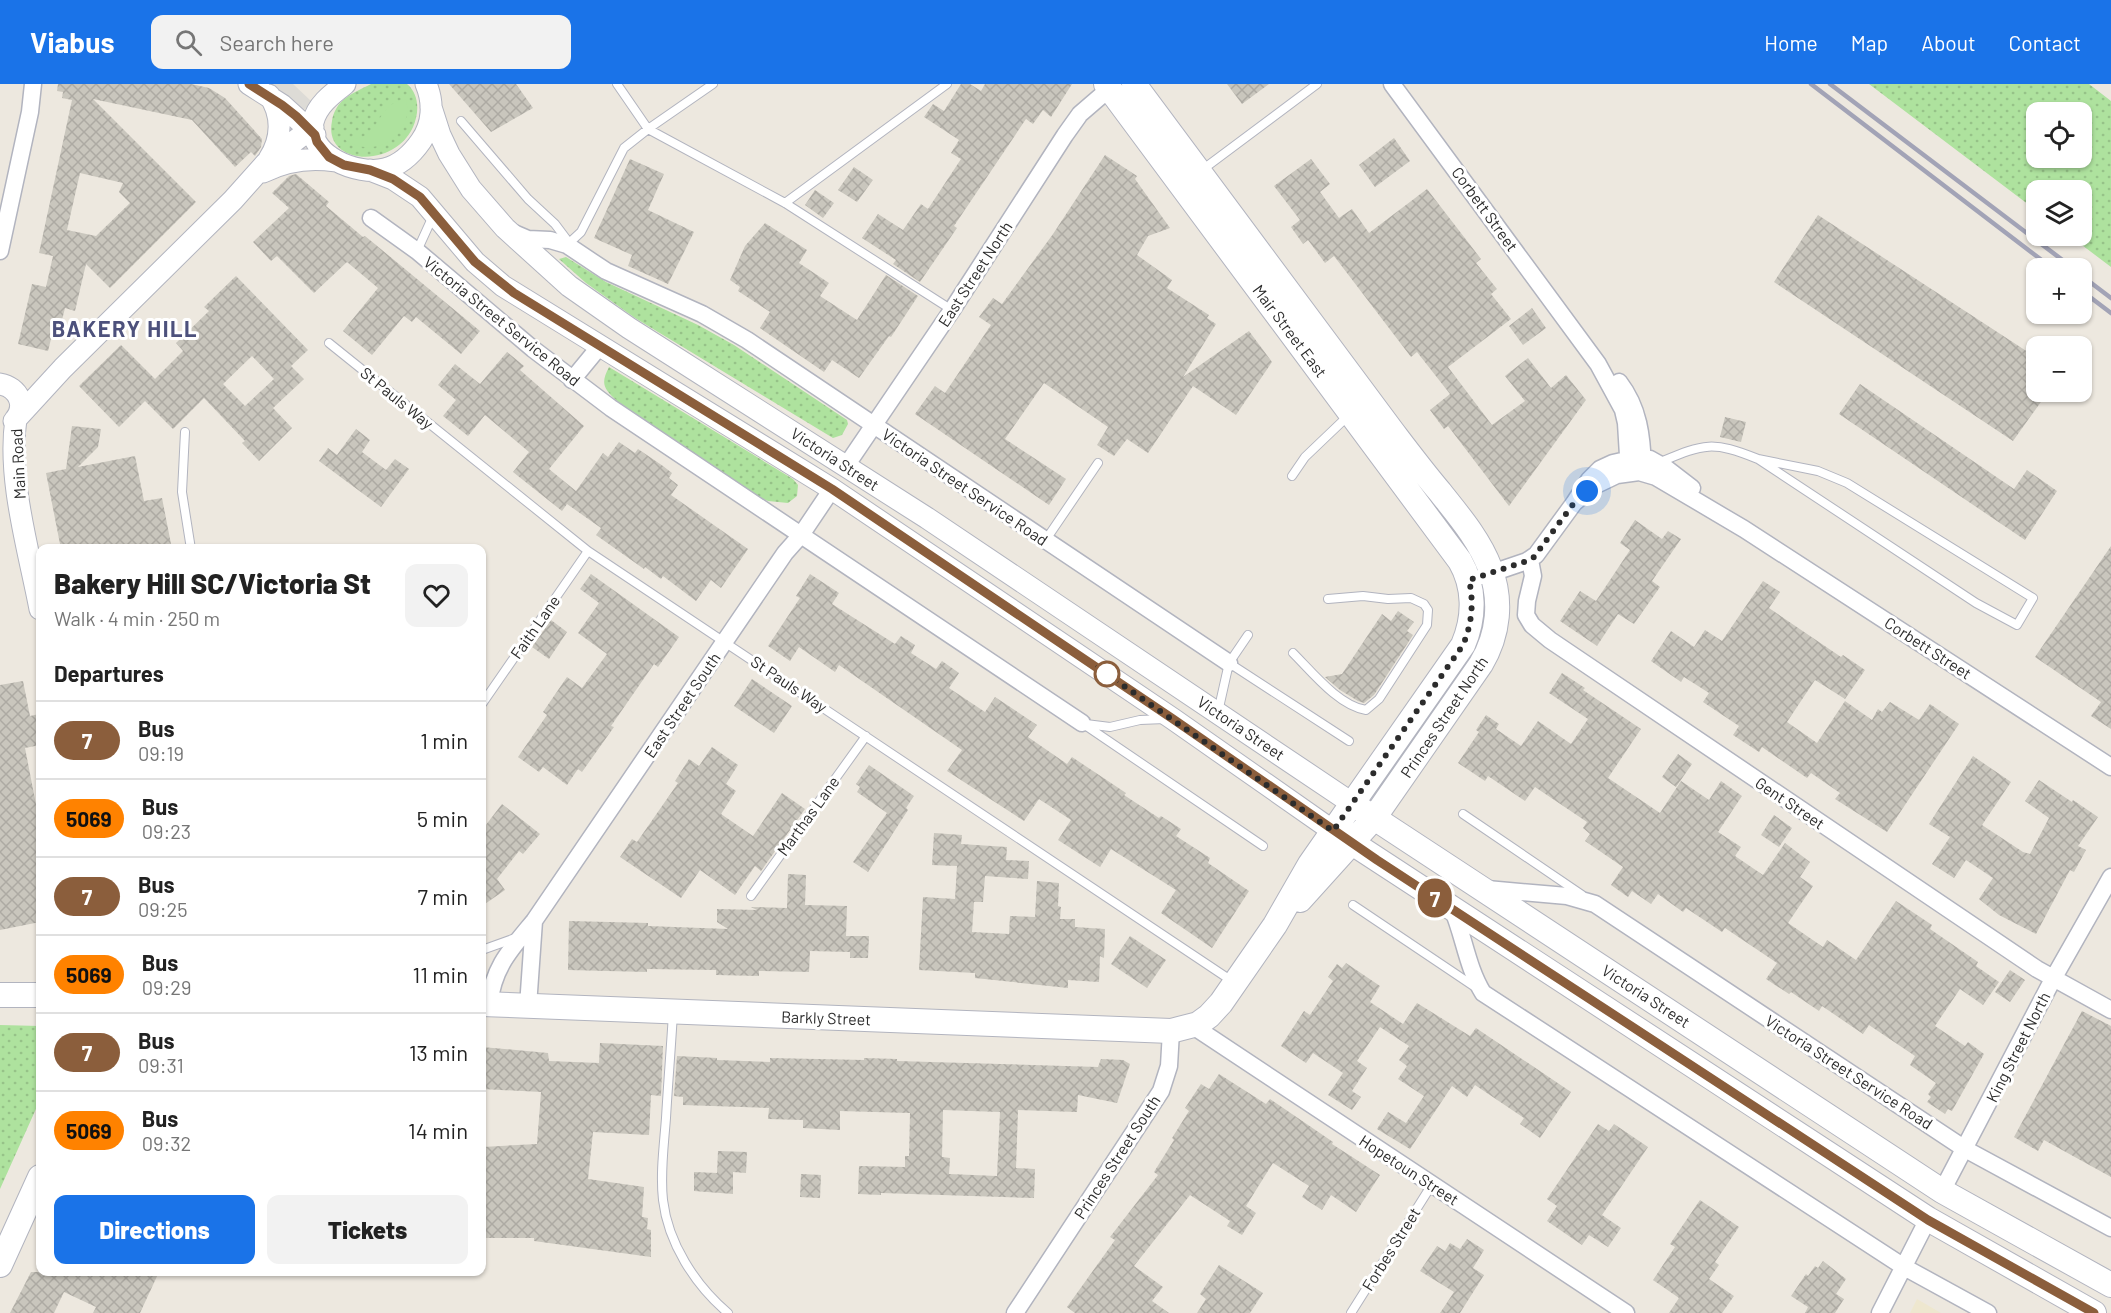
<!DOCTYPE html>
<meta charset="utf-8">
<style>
:root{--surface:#fff;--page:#f2f2f2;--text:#222;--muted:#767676;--line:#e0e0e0;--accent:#1a73e8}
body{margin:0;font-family:Barlow,sans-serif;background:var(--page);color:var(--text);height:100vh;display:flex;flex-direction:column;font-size:22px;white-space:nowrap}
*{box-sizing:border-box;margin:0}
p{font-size:20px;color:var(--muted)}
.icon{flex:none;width:33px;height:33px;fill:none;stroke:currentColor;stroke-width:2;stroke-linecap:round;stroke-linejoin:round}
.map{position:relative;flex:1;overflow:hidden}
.sheet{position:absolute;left:36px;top:460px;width:450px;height:732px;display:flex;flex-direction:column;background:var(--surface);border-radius:12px;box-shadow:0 2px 4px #0004}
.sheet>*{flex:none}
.badge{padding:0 12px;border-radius:20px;font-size:21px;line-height:39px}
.buttons{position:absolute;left:2026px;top:18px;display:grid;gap:12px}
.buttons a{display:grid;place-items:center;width:66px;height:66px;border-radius:12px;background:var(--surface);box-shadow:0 2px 4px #0004;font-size:30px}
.you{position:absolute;width:30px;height:30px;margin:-15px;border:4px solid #fff;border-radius:50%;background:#1a73e8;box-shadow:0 0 0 9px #1a73e833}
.map>.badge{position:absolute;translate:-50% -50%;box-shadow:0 0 0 3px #fff}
h2{padding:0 18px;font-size:22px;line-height:54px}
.round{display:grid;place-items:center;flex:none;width:63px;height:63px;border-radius:12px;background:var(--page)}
.overview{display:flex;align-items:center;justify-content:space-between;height:102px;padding:0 18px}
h1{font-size:28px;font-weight:800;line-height:45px}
.action{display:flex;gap:12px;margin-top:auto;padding:12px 18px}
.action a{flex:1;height:69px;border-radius:12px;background:var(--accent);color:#fff;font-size:24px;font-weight:800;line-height:69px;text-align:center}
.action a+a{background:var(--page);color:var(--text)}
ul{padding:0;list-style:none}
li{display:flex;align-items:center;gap:18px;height:78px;padding:0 18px;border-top:2px solid var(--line)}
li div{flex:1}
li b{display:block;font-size:22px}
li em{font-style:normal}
li .badge{min-width:66px;font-weight:700;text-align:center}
header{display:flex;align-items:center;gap:36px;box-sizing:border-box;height:84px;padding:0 30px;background:var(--accent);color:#fff}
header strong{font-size:28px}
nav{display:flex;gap:33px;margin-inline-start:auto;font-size:21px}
.search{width:420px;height:54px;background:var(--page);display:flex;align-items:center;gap:15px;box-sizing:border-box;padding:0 21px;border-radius:12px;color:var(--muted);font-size:22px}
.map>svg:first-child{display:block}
.education{fill:#eee7cf}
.grass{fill:url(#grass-dots);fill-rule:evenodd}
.garden{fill:#aee29e}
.plaza{fill:#dddbd6}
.building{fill:url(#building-cross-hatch);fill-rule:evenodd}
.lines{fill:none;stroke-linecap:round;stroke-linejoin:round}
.service-casing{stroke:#b2b4bf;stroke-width:10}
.minor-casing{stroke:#b2b4bf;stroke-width:19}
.tertiary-casing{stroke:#b2b4bf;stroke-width:23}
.secondary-casing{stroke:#b2b4bf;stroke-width:26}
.service{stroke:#fff;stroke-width:8}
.minor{stroke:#fff;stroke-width:16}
.tertiary{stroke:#fff;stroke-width:21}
.secondary{stroke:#fff;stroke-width:24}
.rail{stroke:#a2a3b6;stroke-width:4.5}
.line-casing{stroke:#fff;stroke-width:14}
.line{stroke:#8b5e3c;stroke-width:9}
.walk{stroke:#2c2c2c;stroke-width:6;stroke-dasharray:0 10.8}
.stop-dot{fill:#fff;stroke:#8b5e3c;stroke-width:3}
.labels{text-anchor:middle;stroke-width:6;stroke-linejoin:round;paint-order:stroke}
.street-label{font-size:16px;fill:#2c2c2c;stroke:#fff}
.district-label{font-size:22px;font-weight:bold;letter-spacing:1.5px;fill:#4d517c;stroke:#fff}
</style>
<header>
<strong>Viabus</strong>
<div class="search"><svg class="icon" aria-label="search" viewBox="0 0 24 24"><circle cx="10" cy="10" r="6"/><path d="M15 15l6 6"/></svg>Search here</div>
<nav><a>Home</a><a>Map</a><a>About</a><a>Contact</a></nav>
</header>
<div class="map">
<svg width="2111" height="1229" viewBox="0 0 2111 1229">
<defs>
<pattern id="grass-dots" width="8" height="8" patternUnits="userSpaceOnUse" patternTransform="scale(1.5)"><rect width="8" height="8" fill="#aee29e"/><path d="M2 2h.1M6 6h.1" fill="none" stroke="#96c288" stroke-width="1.8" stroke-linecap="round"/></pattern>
<pattern id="building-cross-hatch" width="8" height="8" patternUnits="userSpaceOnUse" patternTransform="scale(1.5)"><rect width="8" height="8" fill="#c9c6bd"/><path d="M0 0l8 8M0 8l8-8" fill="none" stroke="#adaaa3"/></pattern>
</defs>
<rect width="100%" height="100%" fill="#ede8df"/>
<!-- education -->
<path class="education" d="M1917,1215L1941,1229H1910Z"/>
<!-- grass -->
<path class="grass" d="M371,0H407C417,8 419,22 416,34C404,86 322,84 332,37C333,29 337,22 342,17C350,10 361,5 371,0Z
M1869,0H2089L2111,17V183L2070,152H2082V106H2037V127ZM2082,28V74H2037V28Z
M566,173L606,198L698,241L734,261L847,336L848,340L842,351L833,354L635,234L586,199L559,175Z
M609,283L793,395L798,401L797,412L788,419L768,417L759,413L617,317C604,305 600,300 609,283Z
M0,941L40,942V1016L0,1105Z"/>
<!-- garden -->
<path class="garden" d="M406,15C415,52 373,77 344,55C384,59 372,20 406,15Z"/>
<!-- plaza -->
<path class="plaza" d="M266,0H293L312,18L303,27Z"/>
<!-- building -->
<path class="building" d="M58,0H191L209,4L225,14L262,55L261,63L255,72L251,68L235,83L192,36L93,15L196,118L110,204L86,180L75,227L65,224L62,236L56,235L48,267L18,260L32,200L46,203L53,172L39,169L72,16L62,14L63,8L57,7ZM80,89L123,99L119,108L130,119L96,152L67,146Z
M449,0H516L533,24L491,48Z
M961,0H970L981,7L985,0H1072L1051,33L1043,26L1033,40L1026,35L954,142L957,144L920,198L893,180L896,176L862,154L878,130L903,146L921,120L928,125L961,75L951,69L959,56L924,33L933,20L944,27Z
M1227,0H1269L1242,20Z
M1394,54L1410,77L1375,103L1359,81Z
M1105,71L1137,92L1135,95L1170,144L1148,152L1137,171L1172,196L1167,204L1209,231L1207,234L1216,240L1183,293L1249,247L1272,278L1236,331L1193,302L1148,369L1127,355L1114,372L1097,361L1108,343L1044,299L1005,355L1066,395L1049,421L915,330L935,302L945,309L991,241L979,233L993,214L1002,220L1053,150Z
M630,75L664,90L648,126L694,148L668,200L628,182L632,171L594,154Z
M1311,75L1330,100L1320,108L1339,134L1352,125L1369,149L1427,105L1481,175L1476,179L1497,205L1491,210L1511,235L1448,283L1492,341L1525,317L1505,292L1528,274L1551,304L1566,291L1586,316L1509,422L1448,342L1444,345L1430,326L1450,310L1417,268L1411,273L1334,172L1325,179L1308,156L1303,160L1291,143L1300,136L1274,102Z
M854,83L873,96L857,118L838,106Z
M296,90L329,118L326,122L363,153L365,152L480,247L461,270L416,233L412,238L404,232L372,271L343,247L378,204L347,178L314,209L277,172L271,177L253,158L289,124L272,109L289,92Z
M815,106L834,119L823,134L805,121Z
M1818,131L2037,274V308H2048L2013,357L1774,198Z
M765,139L807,166L799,179L829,199L820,212L857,236L886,191L918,212L891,253L889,252L859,294L832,276L824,288L760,244L770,228L738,207L740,203L730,196L745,162Z
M236,192L308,266L291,282L304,295L273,324L292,344L259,377L242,359L245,357L204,314L173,345L145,317L119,343L79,302L121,261L155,295L183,267L176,259L209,227L204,223ZM252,272L274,295L245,322L223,300Z
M1532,224L1546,244L1523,261L1509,242Z
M507,268L524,282L520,286L584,342L549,385L576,407L603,369L608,373L619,358L635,369L638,365L663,382L672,389L669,394L678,401L671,411L748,465L721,504L711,496L696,517L663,492L661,495L645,483L644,485L596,451L601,444L567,420L562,427L513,388L529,368L485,331L468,352L443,332L456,316L438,301L455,280L480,300Z
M1860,300L2014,405L2027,386L2057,407L2025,456L1839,330Z
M1725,333L1746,338L1741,358L1720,353Z
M72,342L101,345L98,363L78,383L135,372L144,417L162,414L172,465H61L46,389L66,385Z
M356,345L370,356L362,368L386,386L395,375L409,385L381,423L319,377L328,364L337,371Z
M1635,436L1662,455L1668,447L1681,455L1652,497L1660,503L1634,540L1618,530L1597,562L1560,537L1580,507L1596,517L1630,466L1620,459Z
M2111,462V645L2091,632L2101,618L2035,573Z
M591,490L679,553L658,583L654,580L611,642L614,643L582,688L578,685L567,701L543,683L539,688L518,673L547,631L543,628L567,593L582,604L607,570L578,549L599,519L580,505Z
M810,490L839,509L832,520L895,560L901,552L915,561L911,569L936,585L942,577L959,589L949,604L985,628L995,613L1037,641L1028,653L1067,680L1072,673L1126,709L1124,711L1159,734L1161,732L1181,745L1176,752L1210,774L1208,779L1249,807L1212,864L1161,829L1176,806L1111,765L1100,783L1058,756L1071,736L1039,715L1024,737L947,687L962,666L839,581L835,588L799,563L790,577L768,562L800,514L796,512Z
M1763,497L1780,508L1769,524L1841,573L1843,571L1865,586L1845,615L1815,596L1787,638L1817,659L1845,617L1872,636L1878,625L1882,628L1890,618L1919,636L1930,620L1959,640L1887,748L1835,715L1840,709L1811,689L1807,694L1762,663L1759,668L1733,651L1739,642L1703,618L1709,609L1684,593L1681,598L1651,577L1671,547L1694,563L1705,546L1722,557Z
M1398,527L1414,538L1407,547L1413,551L1374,611L1364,619L1358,617L1340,606L1325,593L1342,590L1382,530L1391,537Z
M551,536L567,548L549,575L532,563Z
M1562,589L1585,604L1583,606L1641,645L1608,694L1660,729L1681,697L1709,716L1721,697L1742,712L1718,748L1741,763L1735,772L1763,791L1785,759L1810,778L1800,793L1813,802L1788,839L1823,863L1827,856L1856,876L1896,817L1932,841L1930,845L1978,878L1976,882L1999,898L1983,921L1960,905L1935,942L1965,962L1968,958L1984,970L1952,1027L1948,1025L1945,1030L1927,1018L1931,1013L1928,1010L1936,999L1910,981L1915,972L1869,941L1863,950L1822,922L1819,927L1791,908L1789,910L1766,895L1777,879L1725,844L1722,848L1686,824L1683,828L1658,810L1651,820L1632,807L1628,813L1611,801L1623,783L1585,757L1590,750L1583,744L1587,738L1535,703L1525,717L1488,692L1485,697L1458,679L1479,648L1476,646L1486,631L1499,640L1496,645L1521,662L1538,637L1571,660L1588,635L1549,609Z
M752,595L792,622L774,649L734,622Z
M23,597L30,632L39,630L40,640V661L25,664L40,741V838L0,846V601Z
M712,663L738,681L726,700L736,707L721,730L753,752L782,709L805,725L761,787L755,782L735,811L700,786L681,814L620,773L632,755L637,758L678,699L675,697L689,675L699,682Z
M1678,670L1692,680L1676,703L1662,693Z
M1973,672L2011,698L1982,741L2023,768L2030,770L2049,734L2025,717L2039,696L2072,718L2073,716L2098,733L2078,762L2086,766L2074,788L2070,786L2036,850L1999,831L1979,815L1993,794L1966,776L1954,794L1932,780L1950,753L1929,740Z
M869,681L914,712L906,724L908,726L868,788L853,778L887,729L857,708L860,703L856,700Z
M502,720L540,750L523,770L519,767L497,795L505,806L482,822V746Z
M1774,731L1792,744L1779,763L1761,751Z
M934,749L962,751L961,760L1007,763L1006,776L1029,777L1028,795L985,792L983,818H974L972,848L1009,850L1010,832L1035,833L1037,797L1059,799L1058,822L1061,823L1060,835H1075V843L1105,845L1104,874L1100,872L1099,898L1068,896V904L975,894V889L919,886L923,813L955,815L957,782L932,781Z
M788,790L806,791L805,821L847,822L846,852H869L868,874H850V868L810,867L809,888L759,887V892L716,891V886L647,885V888L568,886L569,837L648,839V842L728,845L717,838V825L757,826L751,823L787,824Z
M1130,852L1166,876L1147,904L1111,880Z
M1346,879L1380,902L1370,918L1403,940L1417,919L1470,952L1476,944L1571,1008L1540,1054L1520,1040L1524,1034L1475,1001L1467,1013L1452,1002L1410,1065L1377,1045L1388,1028L1406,1039L1424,1012L1398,995L1407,982L1399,976L1409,962L1380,943L1357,977L1367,984L1352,1007L1361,1013L1352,1026L1328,1011L1343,989L1313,969L1306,979L1281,962L1304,927L1310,931L1333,897L1328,893L1337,880L1342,884Z
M2010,886L2025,896L2010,918L1995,908Z
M2082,927L2111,942V1093L2044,1056L2038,1067L2014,1053Z
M600,959L663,962L661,1012L651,1011L649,1051L593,1048L588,1095L644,1103L642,1133L648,1134L647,1145L651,1146V1173L534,1157V1154H482V1063L537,1060L541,1008L482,1005V963L548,969L549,977L599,979Z
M677,972L717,974V976L770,978V974L864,976V974L897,975V977L1098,983L1101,975L1123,976L1130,980L1117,1019L1078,1011L1077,1028L1018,1026L1016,1084L1035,1085L1034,1114L881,1109V1111L858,1110L859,1082L905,1083V1072H909L910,1029L840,1027V1046L803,1044V1036L768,1035L769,1024L683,1021V1013L674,1012ZM943,1026L1000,1028L997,1092L949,1090L950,1074L942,1073Z
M1219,990L1266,1020L1270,1015L1333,1058L1332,1060L1380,1091L1356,1128L1331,1111L1322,1126L1302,1113L1309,1102L1273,1079L1246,1122L1256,1129L1242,1151L1227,1142L1230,1137L1190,1111L1134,1182L1163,1203L1152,1217L1169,1229H1075L1067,1223L1115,1156L1110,1153L1158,1091L1154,1088L1174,1056L1172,1054L1189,1027L1185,1024L1201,1000L1209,1005Z
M1598,1040L1609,1047L1614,1040L1648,1063L1602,1131L1621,1144L1608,1163L1589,1151L1582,1161L1547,1137L1557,1122L1547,1115Z
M718,1067L747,1068L746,1089L733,1088V1110L694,1107V1088L717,1089Z
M801,1090L821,1091L820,1114L800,1113Z
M1700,1116L1739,1143L1715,1178L1719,1181L1709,1195L1734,1212L1722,1229H1669L1679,1214L1653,1196L1675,1163L1670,1160Z
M1467,1155L1484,1166L1473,1184L1484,1191L1460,1229H1440L1454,1208L1420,1187L1437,1162L1445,1167L1450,1159L1460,1165Z
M1823,1177L1846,1195L1836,1210L1844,1215L1835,1229H1805L1808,1223L1791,1212L1806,1190L1808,1192L1815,1182L1818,1184Z
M1219,1181L1263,1209L1250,1229H1197L1206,1215L1200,1210Z
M31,1188H159L140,1229H93L96,1223L64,1208L54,1229H10Z"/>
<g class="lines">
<!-- service casing -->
<g class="service-casing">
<path id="service" d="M617,0L648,45L785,119L952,226
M461,37L528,115L555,140L570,160
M1202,86L1317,0
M785,119L947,0
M567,161L581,148L624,64L648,45L713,0
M417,167L433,132
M329,259L588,467L1232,897
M185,348L182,408L191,465
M1658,379C1704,360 1711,356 1758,375L1976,519L2017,541L2033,514L1847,399L1818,387L1758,375
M1292,392L1305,373L1349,331
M1045,457L1098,379
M1293,569C1312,588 1339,622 1366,626L1379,615L1427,541L1428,526L1424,520L1411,514L1388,515L1363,512L1328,515
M1229,579L1349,657
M482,620L588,467
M1218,628L1229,579L1248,551
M1082,639L1263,762
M1086,640L1110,643L1140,636L1165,635
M1463,730L1582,811
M751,812L866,652
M1353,821L1478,905
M482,866L518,853
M673,929C671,964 668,999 666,1034C664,1061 660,1089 663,1116C668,1159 695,1201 728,1229
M1351,1229L1431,1102"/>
</g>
<!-- minor casing -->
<g class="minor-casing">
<path id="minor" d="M1392,0L1598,280L1623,326L1626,339L1629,388
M371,134L417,167L533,265L611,324L1082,639
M514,149L528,155L550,156L567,161L606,187L702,230L747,256L1229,579
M0,167L30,28L33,0
M572,296L600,262
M1619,298C1639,324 1642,352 1643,384
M846,382L952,226L1065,51L1080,30L1109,5
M1574,419L1594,402L1617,391L1639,388L1656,393L1744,445L2111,683
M1530,476L1533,492L1527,517L1526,531L1532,541L1550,556L2037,885L2111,926
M1483,492L1527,477L1536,471L1574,419L1589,396L1600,385L1613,379L1635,374L1650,375L1666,384L1692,404
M1487,805L1567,812L1595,820L1965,1065L2111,1144
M1452,824C1464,852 1467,883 1483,909L1904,1183L1988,1229
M489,921C493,883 511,865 534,837L785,469L801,451L832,405
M528,922L534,837
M1193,942L1626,1229
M1942,1107L2053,895L2111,793
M1015,1229L1161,1007L1169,982L1171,947
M1880,1229L1928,1135"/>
</g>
<!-- tertiary casing -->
<g class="tertiary-casing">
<path id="tertiary" d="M249,0L282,21L315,51
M345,0C332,10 317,21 313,38C307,72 358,92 385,85C400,81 412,70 421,57C433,40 434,19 426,0
M269,11C283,31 282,55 269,75
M431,23L440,51L449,70L471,105L505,144L569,202L629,244L927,434L1353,720
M370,86L393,95L420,113L475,178L503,202L832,405L1173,635L1333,747
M263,88C285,77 310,73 335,77
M0,300C18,303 28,322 14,337
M18,333L63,284L233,116L266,79L313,43
M16,335C7,394 29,467 40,525"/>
</g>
<!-- secondary casing -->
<g class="secondary-casing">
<path id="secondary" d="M1134,0C1220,116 1306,231 1392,347C1408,368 1423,388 1440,408C1459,432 1479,455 1490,484C1502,516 1499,550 1481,580L1374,734L1300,816
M1362,726L1942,1107L2111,1201
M1340,751L1928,1135L2094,1229
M0,911H40
M482,920L1171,947L1198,940L1209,932L1221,919L1275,841L1310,780L1463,561C1475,533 1475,503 1460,477L1106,0
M0,1181L40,1093"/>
</g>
<!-- service -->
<use href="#service" class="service"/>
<!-- minor -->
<use href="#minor" class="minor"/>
<!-- tertiary -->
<use href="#tertiary" class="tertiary"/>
<!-- secondary -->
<use href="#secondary" class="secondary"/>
<!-- rail -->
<path class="rail" d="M1811,0L2052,184
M1830,0L2073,184
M2082,192L2111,214
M2082,207L2111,229"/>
</g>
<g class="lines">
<!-- line casing -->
<g class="line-casing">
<path id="line" d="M249,0L282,21L296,32L315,51L317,58L329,73L344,81L370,86L393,95L420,113L475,178L514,209L832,405L1173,635L1377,776L1928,1136L2094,1229"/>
</g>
<!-- line -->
<use href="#line" class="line"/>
<!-- walk -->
<path class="walk" d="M1107,590L1098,584L1333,747L1463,561C1472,540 1474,518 1469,496L1527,477L1534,473L1574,419L1587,407"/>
</g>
<!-- markers -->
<circle class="stop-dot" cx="1107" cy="590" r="12"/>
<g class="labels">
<!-- street labels -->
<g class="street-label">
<text transform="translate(1485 125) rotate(54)" y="6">Corbett Street</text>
<text transform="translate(975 190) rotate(-57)" y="6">East Street North</text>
<text transform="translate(502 237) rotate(39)" y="6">Victoria Street Service Road</text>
<text transform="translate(1290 247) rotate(53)" y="6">Mair Street East</text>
<text transform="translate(397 314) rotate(39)" y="6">St Pauls Way</text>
<text transform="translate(835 375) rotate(33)" y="6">Victoria Street</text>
<text transform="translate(18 380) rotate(-93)" y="6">Main Road</text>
<text transform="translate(965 403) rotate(34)" y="6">Victoria Street Service Road</text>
<text transform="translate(535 543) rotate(-55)" y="6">Faith Lane</text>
<text transform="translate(1928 564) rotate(33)" y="6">Corbett Street</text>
<text transform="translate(789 600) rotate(34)" y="6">St Pauls Way</text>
<text transform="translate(682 621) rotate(-56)" y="6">East Street South</text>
<text transform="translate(1444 633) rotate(-56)" y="6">Princes Street North</text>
<text transform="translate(1241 644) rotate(34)" y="6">Victoria Street</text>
<text transform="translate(1790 719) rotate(34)" y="6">Gent Street</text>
<text transform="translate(808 732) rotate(-54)" y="6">Marthas Lane</text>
<text transform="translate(1646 912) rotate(33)" y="6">Victoria Street</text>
<text transform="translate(826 934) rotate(2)" y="6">Barkly Street</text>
<text transform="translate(2018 963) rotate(-63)" y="6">King Street North</text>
<text transform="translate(1849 988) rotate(33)" y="6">Victoria Street Service Road</text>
<text transform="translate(1117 1073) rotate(-57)" y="6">Princes Street South</text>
<text transform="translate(1409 1086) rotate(33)" y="6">Hopetoun Street</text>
<text transform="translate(1391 1165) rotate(-58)" y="6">Forbes Street</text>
</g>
<!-- district labels -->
<g class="district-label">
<text x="125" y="253">BAKERY HILL</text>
</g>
</g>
</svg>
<div class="buttons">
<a><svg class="icon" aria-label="locate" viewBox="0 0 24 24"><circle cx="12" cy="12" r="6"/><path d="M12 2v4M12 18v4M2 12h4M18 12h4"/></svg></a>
<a><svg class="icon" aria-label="layers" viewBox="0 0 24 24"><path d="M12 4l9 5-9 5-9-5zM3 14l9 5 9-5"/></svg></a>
<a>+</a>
<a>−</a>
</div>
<div class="you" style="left:1587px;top:407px"></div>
<b class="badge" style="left:1435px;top:814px;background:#8b5e3c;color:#fff">7</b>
<section class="sheet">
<div class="overview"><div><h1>Bakery Hill SC/Victoria St</h1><p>Walk · 4 min · 250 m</p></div><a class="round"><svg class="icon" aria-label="heart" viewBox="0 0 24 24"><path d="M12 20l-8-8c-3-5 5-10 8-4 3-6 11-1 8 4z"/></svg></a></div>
<h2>Departures</h2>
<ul>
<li><span class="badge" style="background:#8b5e3c;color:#fff">7</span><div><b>Bus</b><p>09:19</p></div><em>1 min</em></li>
<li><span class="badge" style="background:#ff8200;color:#111">5069</span><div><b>Bus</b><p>09:23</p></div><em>5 min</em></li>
<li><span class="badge" style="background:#8b5e3c;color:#fff">7</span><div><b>Bus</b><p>09:25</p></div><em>7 min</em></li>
<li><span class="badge" style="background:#ff8200;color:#111">5069</span><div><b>Bus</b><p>09:29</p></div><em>11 min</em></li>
<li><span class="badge" style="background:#8b5e3c;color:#fff">7</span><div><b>Bus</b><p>09:31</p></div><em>13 min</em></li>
<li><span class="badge" style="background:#ff8200;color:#111">5069</span><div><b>Bus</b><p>09:32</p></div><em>14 min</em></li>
</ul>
<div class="action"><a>Directions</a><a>Tickets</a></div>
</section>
</div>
